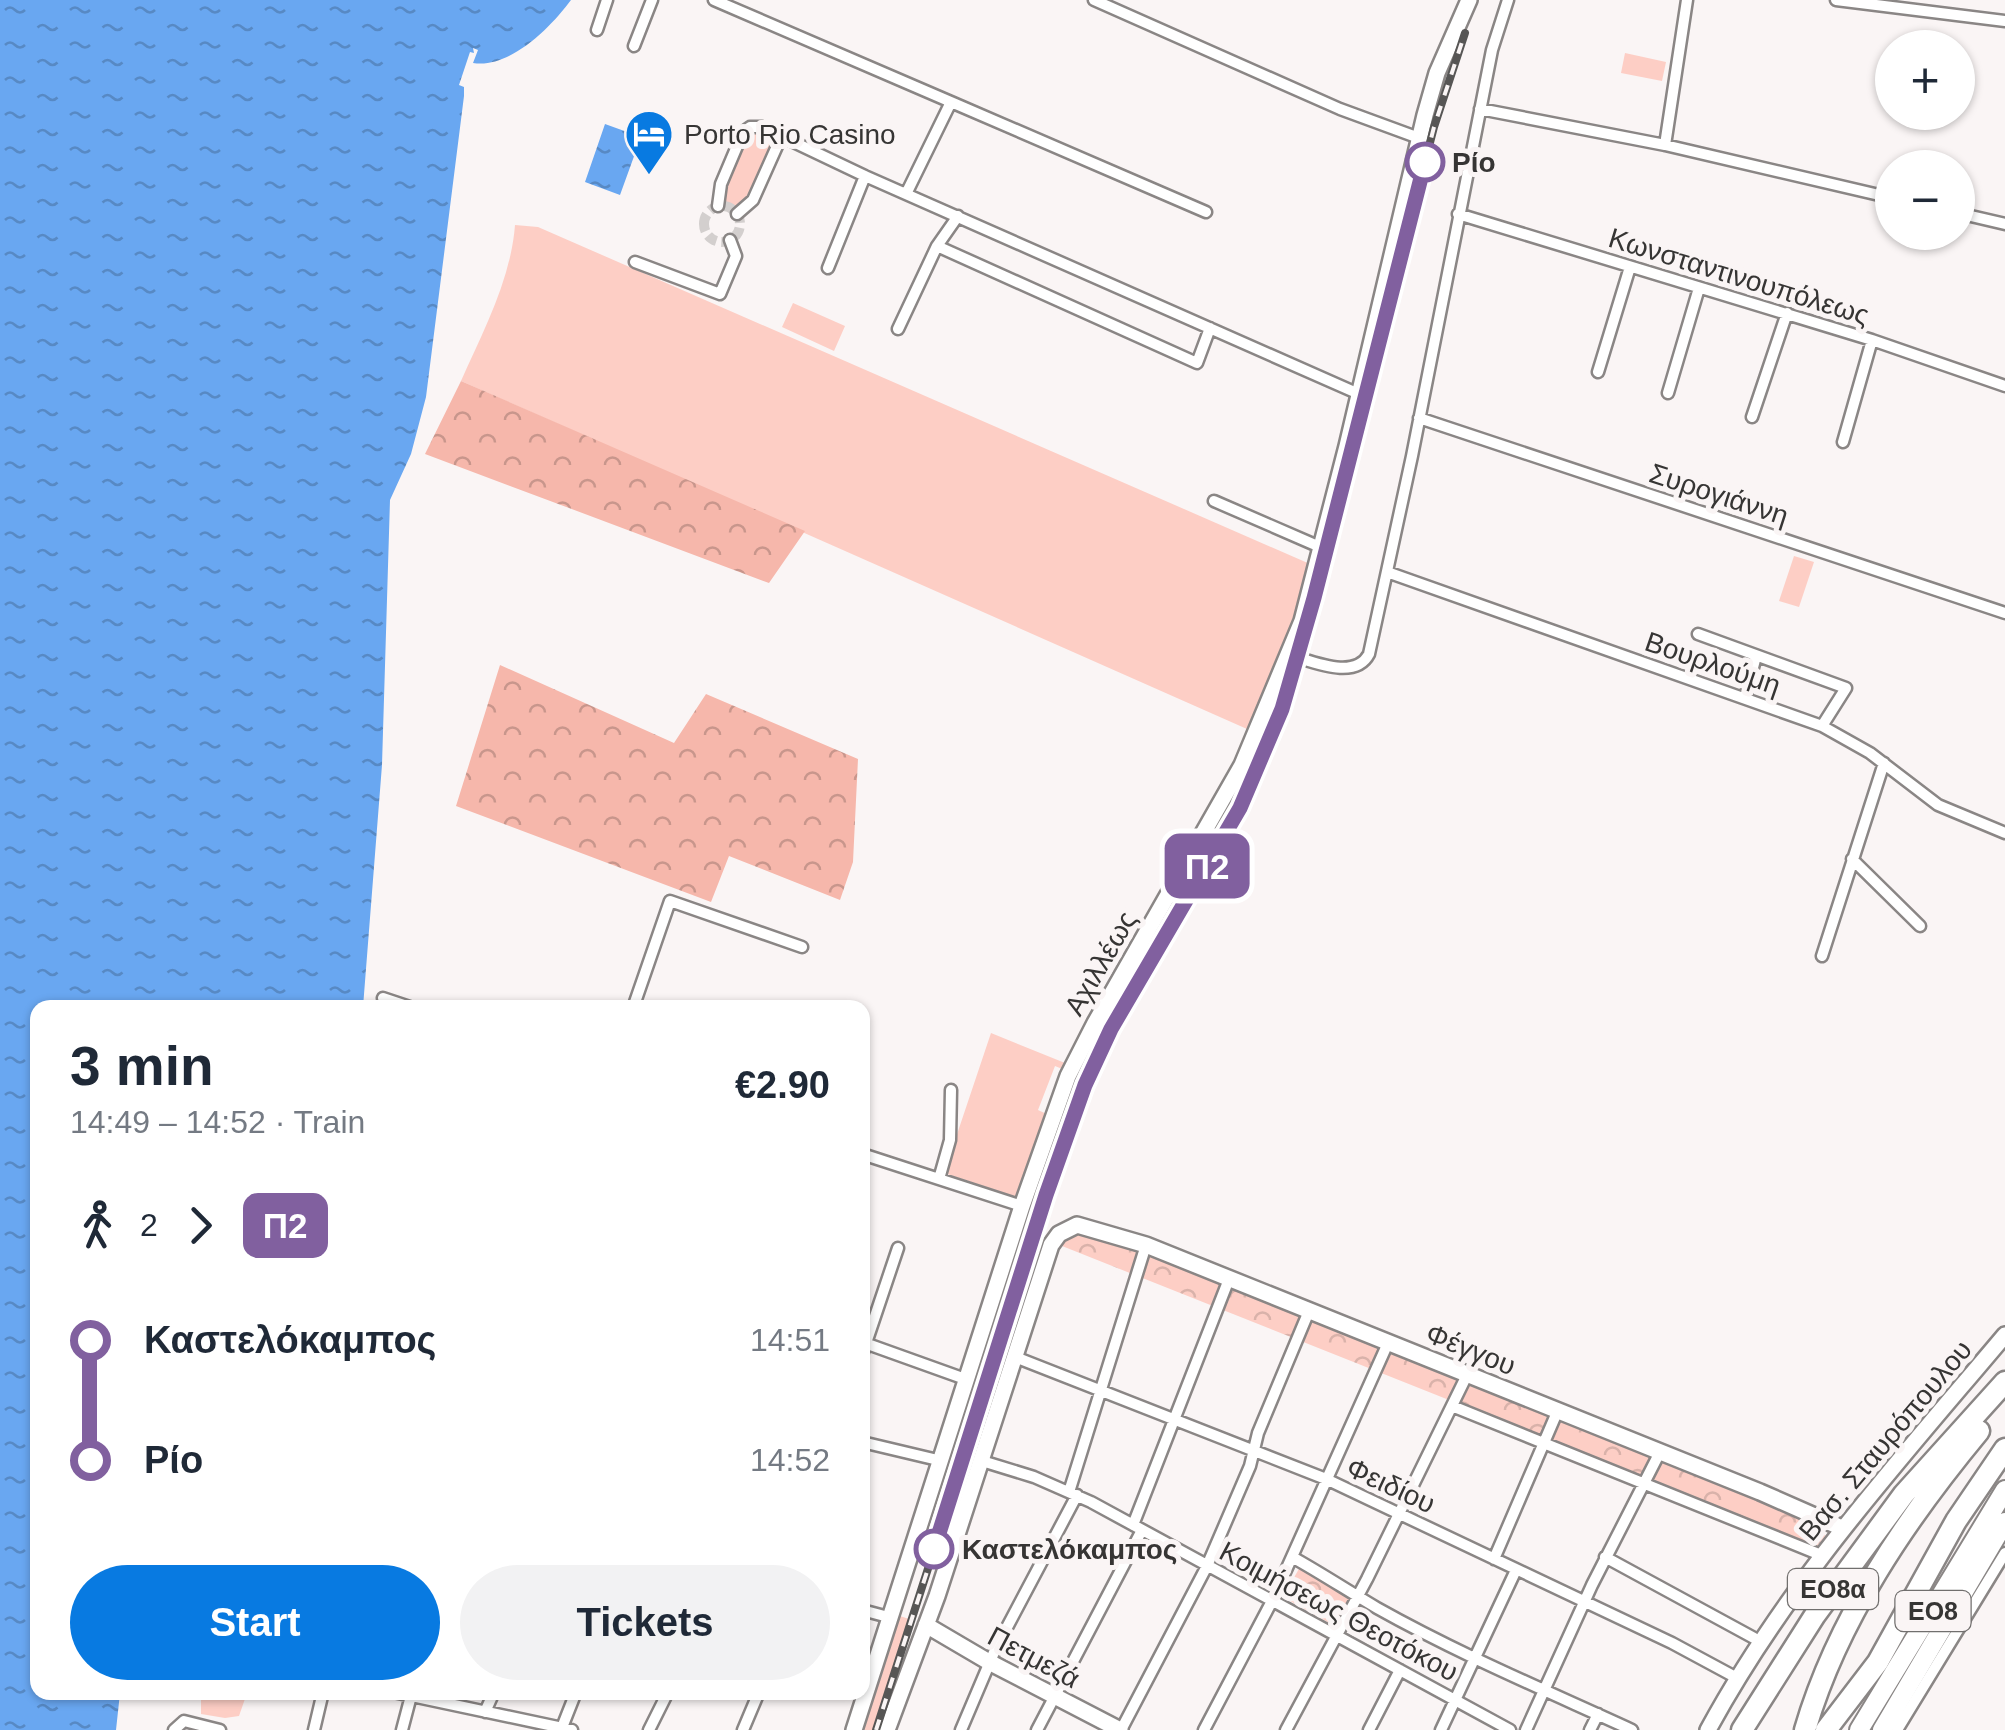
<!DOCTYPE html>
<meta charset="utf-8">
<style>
:root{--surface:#fff;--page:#f2f2f3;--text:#1f2937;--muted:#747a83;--accent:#087ae1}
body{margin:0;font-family:Helvetica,sans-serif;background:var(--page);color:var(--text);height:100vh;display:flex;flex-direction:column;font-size:38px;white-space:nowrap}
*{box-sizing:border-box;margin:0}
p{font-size:32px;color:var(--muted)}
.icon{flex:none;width:55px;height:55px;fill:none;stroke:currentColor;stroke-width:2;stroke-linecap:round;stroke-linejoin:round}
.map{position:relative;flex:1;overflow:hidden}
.details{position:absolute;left:30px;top:1000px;width:840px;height:700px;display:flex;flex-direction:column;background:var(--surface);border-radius:20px;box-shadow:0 2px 8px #0004}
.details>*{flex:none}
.badge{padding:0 20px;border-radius:15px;font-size:35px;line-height:65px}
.buttons{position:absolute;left:1875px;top:30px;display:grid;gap:20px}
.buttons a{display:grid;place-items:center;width:100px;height:100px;border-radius:50%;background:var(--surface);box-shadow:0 2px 8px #0004;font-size:50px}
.map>.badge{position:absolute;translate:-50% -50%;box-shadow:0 0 0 5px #fff}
.legs{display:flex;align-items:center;gap:15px;height:110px;padding:0 40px;font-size:32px}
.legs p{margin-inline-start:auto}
.overview{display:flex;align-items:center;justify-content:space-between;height:170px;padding:0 40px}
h1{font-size:55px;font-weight:700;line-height:75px}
.cta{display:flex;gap:20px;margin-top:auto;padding:20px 40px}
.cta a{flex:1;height:115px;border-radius:60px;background:var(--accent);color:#fff;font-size:40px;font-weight:700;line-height:115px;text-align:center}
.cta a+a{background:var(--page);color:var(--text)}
ul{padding:0 40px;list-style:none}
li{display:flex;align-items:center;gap:35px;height:120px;font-size:38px}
li i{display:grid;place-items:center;width:15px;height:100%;margin:0 12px;background:currentColor}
li i::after{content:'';width:25px;height:25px;margin:-12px;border:8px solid;border-radius:50%;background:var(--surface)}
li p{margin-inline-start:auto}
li:first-child i{background:linear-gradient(#0000 50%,currentColor 0)}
li:last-child i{background:linear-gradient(currentColor 50%,#0000 0)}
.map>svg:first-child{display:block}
.green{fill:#fdcec5}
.forest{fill:url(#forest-crowns)}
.park{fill:url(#park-crowns)}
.water{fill:url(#water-ripples)}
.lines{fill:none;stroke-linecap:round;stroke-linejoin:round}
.street-tunnel{stroke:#d3cfce;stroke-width:10;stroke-dasharray:10 5;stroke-linecap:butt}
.street-casing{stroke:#8a8685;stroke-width:15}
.secondary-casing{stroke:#8a8685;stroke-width:20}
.primary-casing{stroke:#8a8685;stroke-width:22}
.highway-casing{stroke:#8a8685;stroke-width:25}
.street{stroke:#fff;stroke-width:10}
.secondary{stroke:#fff;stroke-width:15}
.primary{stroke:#fff;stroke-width:18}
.highway{stroke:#fff;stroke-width:20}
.rail-casing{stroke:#575655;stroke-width:8}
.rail{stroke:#faf5f5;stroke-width:4;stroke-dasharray:11;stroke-linecap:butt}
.line-1-casing{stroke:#fff;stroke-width:22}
.line-1{stroke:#81609f;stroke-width:15}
.stop-1-dot{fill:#fff;stroke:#81609f;stroke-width:5}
.labels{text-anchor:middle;stroke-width:10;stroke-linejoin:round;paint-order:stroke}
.shield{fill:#faf5f5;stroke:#716f6e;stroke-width:2.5}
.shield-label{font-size:25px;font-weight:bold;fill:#363534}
.poi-label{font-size:28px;fill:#363534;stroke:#faf5f5;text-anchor:start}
.stop-label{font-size:28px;font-weight:bold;fill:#363534;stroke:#faf5f5;text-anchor:start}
.street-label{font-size:28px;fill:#363534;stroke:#faf5f5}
</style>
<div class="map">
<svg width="2005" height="1730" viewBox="0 0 2005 1730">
<defs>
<pattern id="forest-crowns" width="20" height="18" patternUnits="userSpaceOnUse" patternTransform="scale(2.5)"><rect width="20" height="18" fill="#f6b7ab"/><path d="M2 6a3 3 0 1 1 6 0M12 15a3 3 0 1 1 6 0" fill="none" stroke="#c8968c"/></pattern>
<pattern id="park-crowns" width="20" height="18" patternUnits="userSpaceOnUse" patternTransform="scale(2.5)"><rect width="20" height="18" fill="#fdcec5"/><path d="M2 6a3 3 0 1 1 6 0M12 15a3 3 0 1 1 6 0" fill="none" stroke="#d9b2aa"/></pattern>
<pattern id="water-ripples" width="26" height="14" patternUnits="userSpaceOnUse" patternTransform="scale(2.5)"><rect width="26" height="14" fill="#69a7f1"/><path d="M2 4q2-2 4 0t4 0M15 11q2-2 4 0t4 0" fill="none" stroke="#5789c4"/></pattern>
</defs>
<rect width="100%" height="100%" fill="#faf5f5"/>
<!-- green -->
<path class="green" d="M1625,53L1666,62L1662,81L1621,73Z
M745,129L782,135L765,177L737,214L722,206L720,189Z
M515,225L538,227L1310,564L1295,616L1247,729L461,381C483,332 511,279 515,225Z
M793,303L845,326L834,351L782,327Z
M1794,556L1814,562L1799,607L1779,601Z
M991,1033L1070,1065L1067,1071L1055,1066L1038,1110L1051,1116L1016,1197L944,1173Z
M900,1616L909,1619L873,1730H863Z
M196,1693H247L239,1716L225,1718L201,1714V1699Z"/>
<!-- forest -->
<path class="forest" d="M461,381L805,531L769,583L425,454Z
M500,665L674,743L706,694L858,759L853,862L840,900L729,856L711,902L456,806Z"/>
<!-- park -->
<path class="park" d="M1081,1227L1460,1377L1449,1400L1057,1244Z
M1468,1381L1552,1414L1542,1439L1457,1405Z
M1560,1417L1652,1456L1639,1479L1550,1441Z
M1664,1460L1821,1527L1825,1536L1815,1549L1651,1483Z
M1300,1567L1352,1594L1335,1626L1283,1597Z"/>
<!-- water -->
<path class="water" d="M0,0H571C551,27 510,69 473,63L478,50L473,48L474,53L470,52L459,85L464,87V96L426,397L411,454L390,500L382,765L363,1007L38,1008V1692L120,1693L116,1730H0Z
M605,124L641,137L620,195L585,182Z"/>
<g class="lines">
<!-- street-tunnel -->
<path class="street-tunnel" d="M704 224a18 18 0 1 1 36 0a18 18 0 1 1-36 0Z"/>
<!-- street casing -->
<g class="street-casing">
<path id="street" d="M714,0L951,102L906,194
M1094,0L1340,109L1419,138
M1836,0L2005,21
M597,30L607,0
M634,46L652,0
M951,102L1206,212
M1480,109L1665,145L1892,198
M1665,145L1687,0
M718,206L721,184L743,132L750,127H762L865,176L1359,394
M1958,213L2005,224
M737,214L753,200L782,135
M1458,214L1872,340L2005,386
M937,246L1197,363L1210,328
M635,262L720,294L736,256L730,240
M828,268L865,176
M898,329L937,246L958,216
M1598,372L1630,267
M1668,393L1699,288
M1752,417L1787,313
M1419,418L2005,613
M1843,442L1872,340
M1214,501L1320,547
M1387,572L1822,726L1870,753L1938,805L2005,833
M1698,634L1846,688L1822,726
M1289,655C1312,661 1355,681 1369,654L1412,456L1492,50L1508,0
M1745,698L1756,656
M1852,859L1920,926
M1822,956L1884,763
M383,998L413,1008
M633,1008L670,901L802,947
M862,1154L1022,1206
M939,1179L950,1140L951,1090
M862,1342L968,1380
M862,1355L898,1248
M1015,1357L1326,1479L1672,1643L1737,1678
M1452,1406L1821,1555
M862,1442L942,1461
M982,1461L1034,1477L1091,1502L1510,1730
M1069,1492L1146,1245
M1133,1525L1229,1279
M1292,1557C1321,1573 1348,1591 1377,1608C1459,1654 1547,1691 1632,1730
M1605,1557L1754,1638
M1494,1559L1558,1410
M862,1610L892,1618
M393,1692L572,1730
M485,1712L494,1692
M174,1730L184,1721L220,1730
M314,1730L323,1692
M402,1730L412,1692
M561,1730L576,1692
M649,1730L668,1692
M743,1730L759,1692
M961,1730L995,1650L1077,1495
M1037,1730L1142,1530
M1121,1730L1207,1566L1250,1466L1258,1433L1309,1311
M1204,1730L1273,1599L1388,1343
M1286,1730L1367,1579L1467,1375
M1369,1730L1400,1670
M1441,1730L1516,1570
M1526,1730L1592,1585L1660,1452
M1590,1730L1598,1714
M1897,1730L2005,1553"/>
</g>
<!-- secondary casing -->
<g class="secondary-casing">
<path id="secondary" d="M926,1625L989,1662L1120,1730
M854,1730L1022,1206L1068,1076L1095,1023L1242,765L1302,621L1347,446L1425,115L1437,73L1469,0
M887,1730L937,1596L1051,1245L1059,1234L1077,1225L1146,1245L1760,1492L1842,1528
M1708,1730C1787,1584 1898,1462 2005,1335"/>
</g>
<!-- primary casing -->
<g class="primary-casing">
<path id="primary" d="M1859,1730L2005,1490
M1882,1730L2005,1522"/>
</g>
<!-- highway casing -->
<g class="highway-casing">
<path id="highway" d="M1742,1730L1815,1615L1904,1494L2005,1382
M1805,1730C1837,1620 1906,1519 1979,1431
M1826,1730L1878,1662L1956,1521L2005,1449"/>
</g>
<!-- street -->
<use href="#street" class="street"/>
<!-- secondary -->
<use href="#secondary" class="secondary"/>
<!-- primary -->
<use href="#primary" class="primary"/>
<!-- highway -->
<use href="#highway" class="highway"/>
<!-- rail casing -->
<g class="rail-casing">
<path id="rail" d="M876,1730L1078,1103C1120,1000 1185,910 1238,812C1259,771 1275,727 1291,684L1434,127L1465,33"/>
</g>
<!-- rail -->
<use href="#rail" class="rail"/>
</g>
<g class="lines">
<!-- line-1 casing -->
<g class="line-1-casing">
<path id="line-1" d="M934,1549L1046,1195L1085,1085L1111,1029L1240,808L1282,709L1314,598L1425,162"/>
</g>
<!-- line-1 -->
<use href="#line-1" class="line-1"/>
</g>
<!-- icons -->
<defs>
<g id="hotel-pin" transform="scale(2.5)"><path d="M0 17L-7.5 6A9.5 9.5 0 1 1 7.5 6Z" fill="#087ae1" stroke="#faf5f5"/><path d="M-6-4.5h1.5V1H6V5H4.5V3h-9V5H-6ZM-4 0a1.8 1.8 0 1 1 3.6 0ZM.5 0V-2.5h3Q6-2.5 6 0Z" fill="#fff"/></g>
</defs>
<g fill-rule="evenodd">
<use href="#hotel-pin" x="649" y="134"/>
</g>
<!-- markers -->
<g class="stop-1-dot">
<circle cx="1425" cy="162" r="18"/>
<circle cx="934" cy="1549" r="18"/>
</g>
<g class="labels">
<!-- shield labels -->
<g class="shield">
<rect x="1788" y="1569" width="90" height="40" rx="8"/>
<rect x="1895.5" y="1591" width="75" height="40" rx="8"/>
</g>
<g class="shield-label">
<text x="1833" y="1598">ΕΟ8α</text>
<text x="1933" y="1620">ΕΟ8</text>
</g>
<!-- poi labels -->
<g class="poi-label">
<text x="684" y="144">Porto Rio Casino</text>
</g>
<!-- stop labels -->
<g class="stop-label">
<text x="1452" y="172">Ρίο</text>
<text x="962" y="1559">Καστελόκαμπος</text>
</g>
<!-- street labels -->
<g class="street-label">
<text transform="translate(1739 276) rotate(17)" y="10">Κωνσταντινουπόλεως</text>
<text transform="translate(1719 494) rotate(18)" y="10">Συρογιάννη</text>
<text transform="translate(1713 663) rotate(19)" y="10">Βουρλούμη</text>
<text transform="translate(1100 963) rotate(-60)" y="10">Αχιλλέως</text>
<text transform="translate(1471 1349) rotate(22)" y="10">Φέγγου</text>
<text transform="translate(1885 1440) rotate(-50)" y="10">Βασ. Σταυρόπουλου</text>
<text transform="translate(1391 1485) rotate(25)" y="10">Φειδίου</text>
<text transform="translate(1339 1611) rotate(28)" y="10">Κοιμήσεως Θεοτόκου</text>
<text transform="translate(1034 1657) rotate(28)" y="10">Πετμεζά</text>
</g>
</g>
</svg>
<div class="buttons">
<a>+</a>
<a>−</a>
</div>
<b class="badge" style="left:1207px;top:866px;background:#81609f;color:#fff">Π2</b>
<section class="details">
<div class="overview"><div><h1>3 min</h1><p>14:49 – 14:52 · Train</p></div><b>€2.90</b></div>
<div class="legs"><svg class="icon" aria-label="walk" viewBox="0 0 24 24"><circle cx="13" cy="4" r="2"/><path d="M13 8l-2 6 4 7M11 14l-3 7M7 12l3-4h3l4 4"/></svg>2<svg class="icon" aria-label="forward" viewBox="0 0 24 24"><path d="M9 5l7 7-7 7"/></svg><b class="badge" style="background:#81609f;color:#fff">Π2</b></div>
<ul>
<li><i style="color:#81609f"></i><b>Καστελόκαμπος</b><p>14:51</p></li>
<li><i style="color:#81609f"></i><b>Ρίο</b><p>14:52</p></li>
</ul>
<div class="cta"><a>Start</a><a>Tickets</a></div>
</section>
</div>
